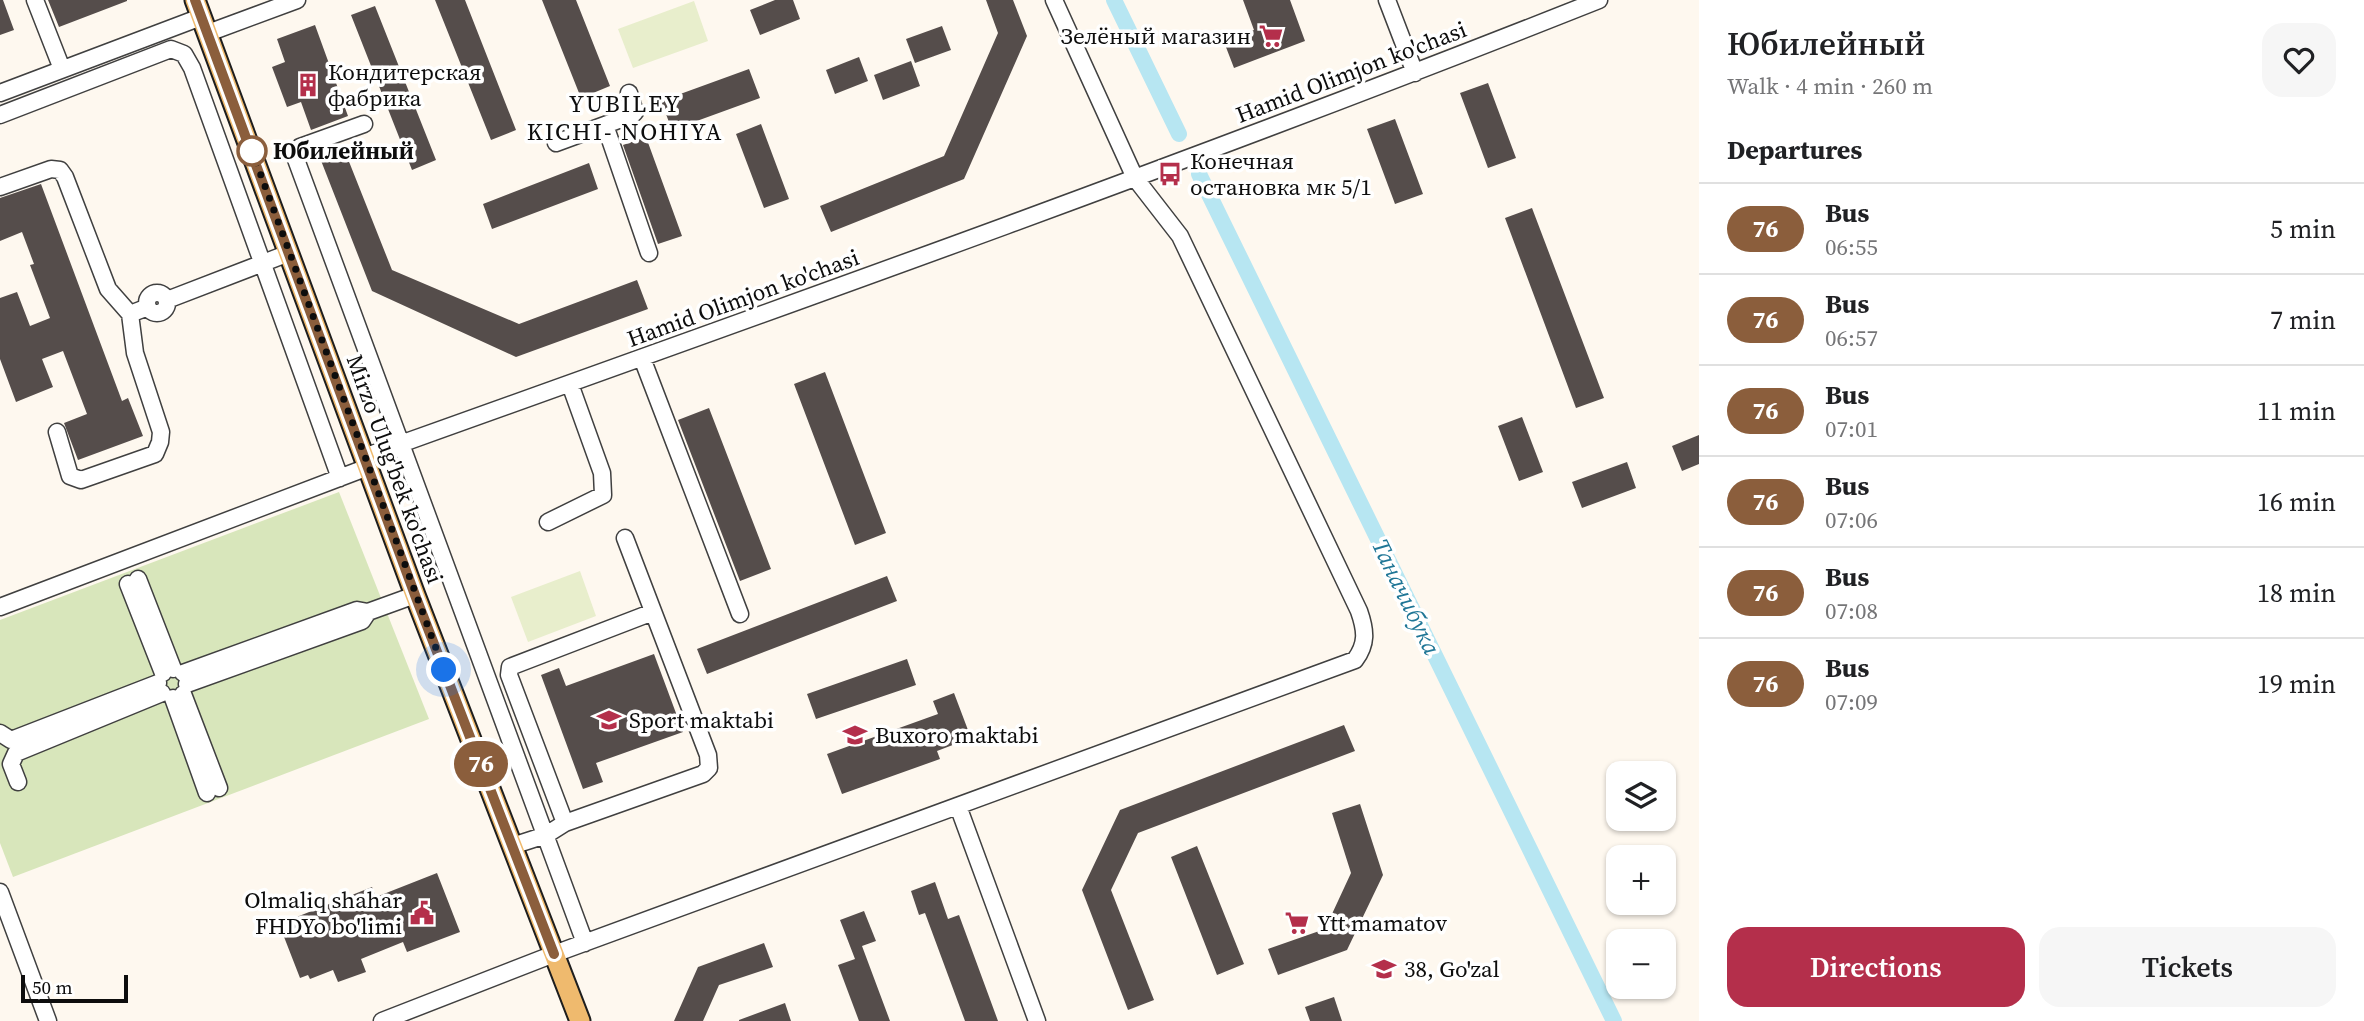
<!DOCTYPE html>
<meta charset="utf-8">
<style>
:root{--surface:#fff;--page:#f6f6f6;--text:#202124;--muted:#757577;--line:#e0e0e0;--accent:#b42f4b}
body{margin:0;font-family:"Source Serif 4",serif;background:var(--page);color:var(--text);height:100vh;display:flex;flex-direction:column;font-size:26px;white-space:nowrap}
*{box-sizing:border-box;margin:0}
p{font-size:23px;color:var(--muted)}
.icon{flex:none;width:38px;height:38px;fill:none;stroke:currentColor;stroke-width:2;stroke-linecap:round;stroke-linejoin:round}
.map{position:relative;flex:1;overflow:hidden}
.side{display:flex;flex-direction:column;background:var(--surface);width:665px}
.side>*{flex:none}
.badge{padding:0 14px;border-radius:23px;font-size:24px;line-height:46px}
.fabs{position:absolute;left:1606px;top:761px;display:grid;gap:14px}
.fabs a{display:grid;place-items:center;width:70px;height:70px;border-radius:14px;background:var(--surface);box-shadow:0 2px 5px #0004;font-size:35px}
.scale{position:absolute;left:21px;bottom:18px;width:107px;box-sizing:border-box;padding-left:7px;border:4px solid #0d0d0d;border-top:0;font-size:19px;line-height:24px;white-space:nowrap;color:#0d0d0d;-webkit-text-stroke:5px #fff;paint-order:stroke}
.you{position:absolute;width:35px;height:35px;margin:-18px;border:5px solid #fff;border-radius:50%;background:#1a73e8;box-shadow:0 0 0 10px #1a73e833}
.map>.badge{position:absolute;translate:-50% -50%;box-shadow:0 0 0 4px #fff}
h2{padding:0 28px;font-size:26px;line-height:63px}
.round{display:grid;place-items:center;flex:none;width:74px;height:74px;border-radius:21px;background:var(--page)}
.overview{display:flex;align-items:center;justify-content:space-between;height:119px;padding:0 28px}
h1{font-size:33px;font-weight:600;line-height:52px}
.action{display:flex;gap:14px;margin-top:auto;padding:14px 28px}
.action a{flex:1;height:80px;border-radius:21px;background:var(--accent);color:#fff;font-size:28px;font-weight:600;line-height:80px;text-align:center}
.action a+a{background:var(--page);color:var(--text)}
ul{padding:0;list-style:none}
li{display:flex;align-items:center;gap:21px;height:91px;padding:0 28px;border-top:2px solid var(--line)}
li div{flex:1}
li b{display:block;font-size:26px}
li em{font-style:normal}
li .badge{min-width:77px;font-weight:700;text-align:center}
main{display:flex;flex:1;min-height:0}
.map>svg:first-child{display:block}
.green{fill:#d8e6bb}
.pitch{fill:#e8eecc}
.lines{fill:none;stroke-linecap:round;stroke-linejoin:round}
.canal{stroke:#b7e6f2;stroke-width:16}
.building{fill:#554d4b}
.minor-casing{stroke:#404040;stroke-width:19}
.major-casing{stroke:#1e1e1e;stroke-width:23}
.minor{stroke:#fff;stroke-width:16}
.major{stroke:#efba6e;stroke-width:19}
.line-casing{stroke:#fff;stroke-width:16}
.line{stroke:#8b5e3c;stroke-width:10}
.walk{stroke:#0d0d0d;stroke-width:7;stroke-dasharray:0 12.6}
.stop-dot{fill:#fff;stroke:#8b5e3c;stroke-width:3.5}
.labels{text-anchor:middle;stroke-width:7;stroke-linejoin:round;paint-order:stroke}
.poi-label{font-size:23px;fill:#0d0d0d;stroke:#fff;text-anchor:start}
.street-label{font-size:23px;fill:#0d0d0d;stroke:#fff}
.stop-label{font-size:23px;font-weight:bold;fill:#0d0d0d;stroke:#fff;text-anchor:start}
.neighbourhood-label{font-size:24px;letter-spacing:2px;fill:#0d0d0d;stroke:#fff}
.water-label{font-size:24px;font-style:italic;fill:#1f7696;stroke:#fff}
</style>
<main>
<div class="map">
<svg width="1699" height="1021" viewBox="0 0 1699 1021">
<rect width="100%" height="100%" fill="#fef8ef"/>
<!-- green -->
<path class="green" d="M339,492L429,719L13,877L0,843V620Z"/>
<!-- pitch -->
<path class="pitch" d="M694,1L708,41L633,68L618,29Z
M580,571L596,616L528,642L511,597Z"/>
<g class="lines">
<!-- canal -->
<path class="canal" d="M1114,0L1179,134
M1199,174L1614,1021"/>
</g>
<!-- building -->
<path class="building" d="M0,0H3L14,30L0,35Z
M48,0H127V1L59,27Z
M435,0H465L516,130L491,140Z
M542,0H576L610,86L581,98Z
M775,0H793L800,19L760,35L750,10Z
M986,0H1013L1027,36L964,179L831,232L820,206L944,156L998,33Z
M1243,0H1290L1305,41L1234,68L1224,42L1254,30Z
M375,6L436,160L412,170L351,15Z
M315,25L348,116L311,130L301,102L287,107L272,67L285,62L277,39Z
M942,26L951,50L915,63L906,39Z
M859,57L868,81L835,94L826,70Z
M911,61L920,86L883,100L874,75Z
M749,69L760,98L672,130L661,101Z
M1488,83L1516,158L1488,168L1460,93Z
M1395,119L1423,194L1395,204L1367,129Z
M761,124L789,199L764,208L736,134Z
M646,137L682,236L658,244L623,145Z
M344,149L392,270L519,324L637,280L648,309L516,357L372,291L320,158Z
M589,163L598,189L492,229L483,204Z
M41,184L122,401L128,398L143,436L78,460L64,423L87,414L63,351L42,359L53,387L16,402L0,359V298L17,292L30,326L50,318L30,265L34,264L22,232L0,241V198Z
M1532,208L1604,398L1576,408L1505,218Z
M825,372L886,533L855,545L794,384Z
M709,408L771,569L740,581L678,420Z
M1522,417L1543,472L1519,481L1498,426Z
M1699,435V464L1682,471L1672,446Z
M1627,462L1636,488L1582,508L1572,482Z
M887,576L897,601L707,674L697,649Z
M654,654L683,732L596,763L603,782L583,789L541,675L559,668L566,686Z
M907,659L916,685L816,719L807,694Z
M954,693L971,738L937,751L940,759L842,794L827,754L938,714L933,701Z
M1344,725L1355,751L1138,833L1111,890L1154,1000L1128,1010L1082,890L1120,810Z
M1360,804L1383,875L1347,950L1278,975L1268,949L1325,929L1351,873L1332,813Z
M1197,846L1244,964L1217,975L1171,857Z
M437,873L460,932L407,952L403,942L361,959L366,972L338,982L333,970L310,979L308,975L300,978L279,924L372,887L376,897Z
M935,882L948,919L959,915L998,1021H965L925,913L919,915L911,891Z
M864,911L876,941L862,946L890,1021H859L838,965L855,959L840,920Z
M764,943L773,967L719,985L703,1021H674L698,967Z
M1334,997L1342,1021H1310L1305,1007Z
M785,1003L791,1021H739V1020Z"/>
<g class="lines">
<!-- minor casing -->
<g class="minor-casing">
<path id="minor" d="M35,0L62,69
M1387,0L1415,73
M208,33L297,0
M0,93L201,17
M0,115L171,49L184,54L192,68L340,478
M364,124L300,147L294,154L585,943
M605,125L649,253
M556,143L632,115L635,112L629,93
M0,187L51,169L60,170L65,177L108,289L130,314
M147 303a10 10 0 1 1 20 0a10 10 0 1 1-20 0Z
M167,300L289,253
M642,358L740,614
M57,432L70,476L81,480L155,454L160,442L161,432L135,353L130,314L148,307
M364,457C778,309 1191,162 1599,0
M548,522L603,495L602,473L570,384
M138,579L173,669
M128,584L163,673
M0,607L368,467
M368,612L415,595
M183,673L357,610L368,612L362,621L187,684
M183,694L219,788
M173,698L207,793
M0,733L11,740L158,683
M18,782L11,764L16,753L162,693
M958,806L1037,1021
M565,823L509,675L510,667L653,612
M512,846L546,835L565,823L703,774L709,768L708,755L625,538
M0,892L48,1021
M382,1021L554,954L1355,660C1367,644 1366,631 1359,611L1180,236L1135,178L1054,0"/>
</g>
<!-- major casing -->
<g class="major-casing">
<path id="major" d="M195,0L415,595L580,1021"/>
</g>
<!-- minor -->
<use href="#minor" class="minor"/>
<!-- major -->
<use href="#major" class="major"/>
</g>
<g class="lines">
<!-- line casing -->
<g class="line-casing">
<path id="line" d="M195,0L415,595L554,954"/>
</g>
<!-- line -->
<use href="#line" class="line"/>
<!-- walk -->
<path class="walk" d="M252,151L444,670"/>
</g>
<!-- icons -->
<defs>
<g id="supermarket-bare" transform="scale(1.89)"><path d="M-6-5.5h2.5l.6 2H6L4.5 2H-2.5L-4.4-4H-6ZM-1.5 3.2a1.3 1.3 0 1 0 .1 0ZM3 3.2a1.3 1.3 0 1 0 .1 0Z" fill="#b42f4b" stroke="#fff" stroke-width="2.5" paint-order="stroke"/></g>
<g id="building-bare" transform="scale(1.89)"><path d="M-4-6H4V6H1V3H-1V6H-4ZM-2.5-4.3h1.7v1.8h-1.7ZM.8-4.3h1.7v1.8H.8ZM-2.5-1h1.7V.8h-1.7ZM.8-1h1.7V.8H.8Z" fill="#b42f4b" stroke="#fff" stroke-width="2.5" paint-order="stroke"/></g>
<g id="bus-bare" transform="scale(1.89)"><path d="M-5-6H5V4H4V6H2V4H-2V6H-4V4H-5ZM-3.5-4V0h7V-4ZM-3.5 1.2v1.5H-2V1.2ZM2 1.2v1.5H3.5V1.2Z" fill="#b42f4b" stroke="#fff" stroke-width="2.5" paint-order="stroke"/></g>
<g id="school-bare" transform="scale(1.89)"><path d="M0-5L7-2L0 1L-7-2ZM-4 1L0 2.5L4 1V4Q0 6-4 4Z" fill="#b42f4b" stroke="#fff" stroke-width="2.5" paint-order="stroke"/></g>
<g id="civic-bare" transform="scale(1.89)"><path d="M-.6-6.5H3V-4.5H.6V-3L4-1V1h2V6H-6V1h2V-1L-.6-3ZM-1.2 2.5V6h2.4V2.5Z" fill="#b42f4b" stroke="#fff" stroke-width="2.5" paint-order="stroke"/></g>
</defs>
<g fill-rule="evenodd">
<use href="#supermarket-bare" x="1271" y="36"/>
<use href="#building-bare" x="308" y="85"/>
<use href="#bus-bare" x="1170" y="174"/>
<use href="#school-bare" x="609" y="720"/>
<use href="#school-bare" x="855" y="735"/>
<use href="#civic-bare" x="422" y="913"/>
<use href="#supermarket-bare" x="1297" y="923"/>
<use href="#school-bare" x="1384" y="969"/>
</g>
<!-- markers -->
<circle class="stop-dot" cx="252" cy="151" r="14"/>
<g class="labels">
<!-- poi labels -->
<g class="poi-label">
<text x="1251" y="44" text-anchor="end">Зелёный магазин</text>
<text x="328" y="80">Кондитерская<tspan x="328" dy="26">фабрика</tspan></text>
<text x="1190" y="169">Конечная<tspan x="1190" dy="26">остановка мк 5/1</tspan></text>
<text x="629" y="728">Sport maktabi</text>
<text x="875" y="743">Buxoro maktabi</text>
<text x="402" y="908" text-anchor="end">Olmaliq shahar<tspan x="402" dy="26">FHDYo bo'limi</tspan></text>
<text x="1317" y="931">Ytt mamatov</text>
<text x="1404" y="977">38, Go'zal</text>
</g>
<!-- street labels -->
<g class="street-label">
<text transform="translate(1351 72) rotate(-21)" y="8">Hamid Olimjon ko'chasi</text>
<text transform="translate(743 298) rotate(-20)" y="8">Hamid Olimjon ko'chasi</text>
<text transform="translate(395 469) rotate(70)" y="8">Mirzo Ulug'bek ko'chasi</text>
</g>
<!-- stop labels -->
<g class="stop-label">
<text x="273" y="159">Юбилейный</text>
</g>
<!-- neighbourhood labels -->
<g class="neighbourhood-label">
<text x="625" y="112">YUBILEY<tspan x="625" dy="28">KICHI- NOHIYA</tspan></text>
</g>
<!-- water labels -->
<g class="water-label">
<text transform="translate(1406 597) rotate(64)" y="8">Таначибука</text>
</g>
</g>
</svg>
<div class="fabs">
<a><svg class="icon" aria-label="layers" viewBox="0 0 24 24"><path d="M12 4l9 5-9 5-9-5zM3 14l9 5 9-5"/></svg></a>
<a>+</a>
<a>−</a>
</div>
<div class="scale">50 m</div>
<div class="you" style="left:444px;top:670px"></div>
<b class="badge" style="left:481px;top:764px;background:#8b5e3c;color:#fff">76</b>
</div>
<section class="side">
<div class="overview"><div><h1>Юбилейный</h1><p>Walk · 4 min · 260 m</p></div><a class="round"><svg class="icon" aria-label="heart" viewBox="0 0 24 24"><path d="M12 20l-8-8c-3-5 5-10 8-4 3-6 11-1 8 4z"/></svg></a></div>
<h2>Departures</h2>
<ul>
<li><span class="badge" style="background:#8b5e3c;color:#fff">76</span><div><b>Bus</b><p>06:55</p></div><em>5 min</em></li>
<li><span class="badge" style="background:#8b5e3c;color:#fff">76</span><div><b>Bus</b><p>06:57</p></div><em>7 min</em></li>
<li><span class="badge" style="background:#8b5e3c;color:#fff">76</span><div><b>Bus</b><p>07:01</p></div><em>11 min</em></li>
<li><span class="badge" style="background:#8b5e3c;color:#fff">76</span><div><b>Bus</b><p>07:06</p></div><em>16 min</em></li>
<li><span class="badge" style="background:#8b5e3c;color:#fff">76</span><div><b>Bus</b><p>07:08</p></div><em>18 min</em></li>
<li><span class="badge" style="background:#8b5e3c;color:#fff">76</span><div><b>Bus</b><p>07:09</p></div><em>19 min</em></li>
</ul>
<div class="action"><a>Directions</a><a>Tickets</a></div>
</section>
</main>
